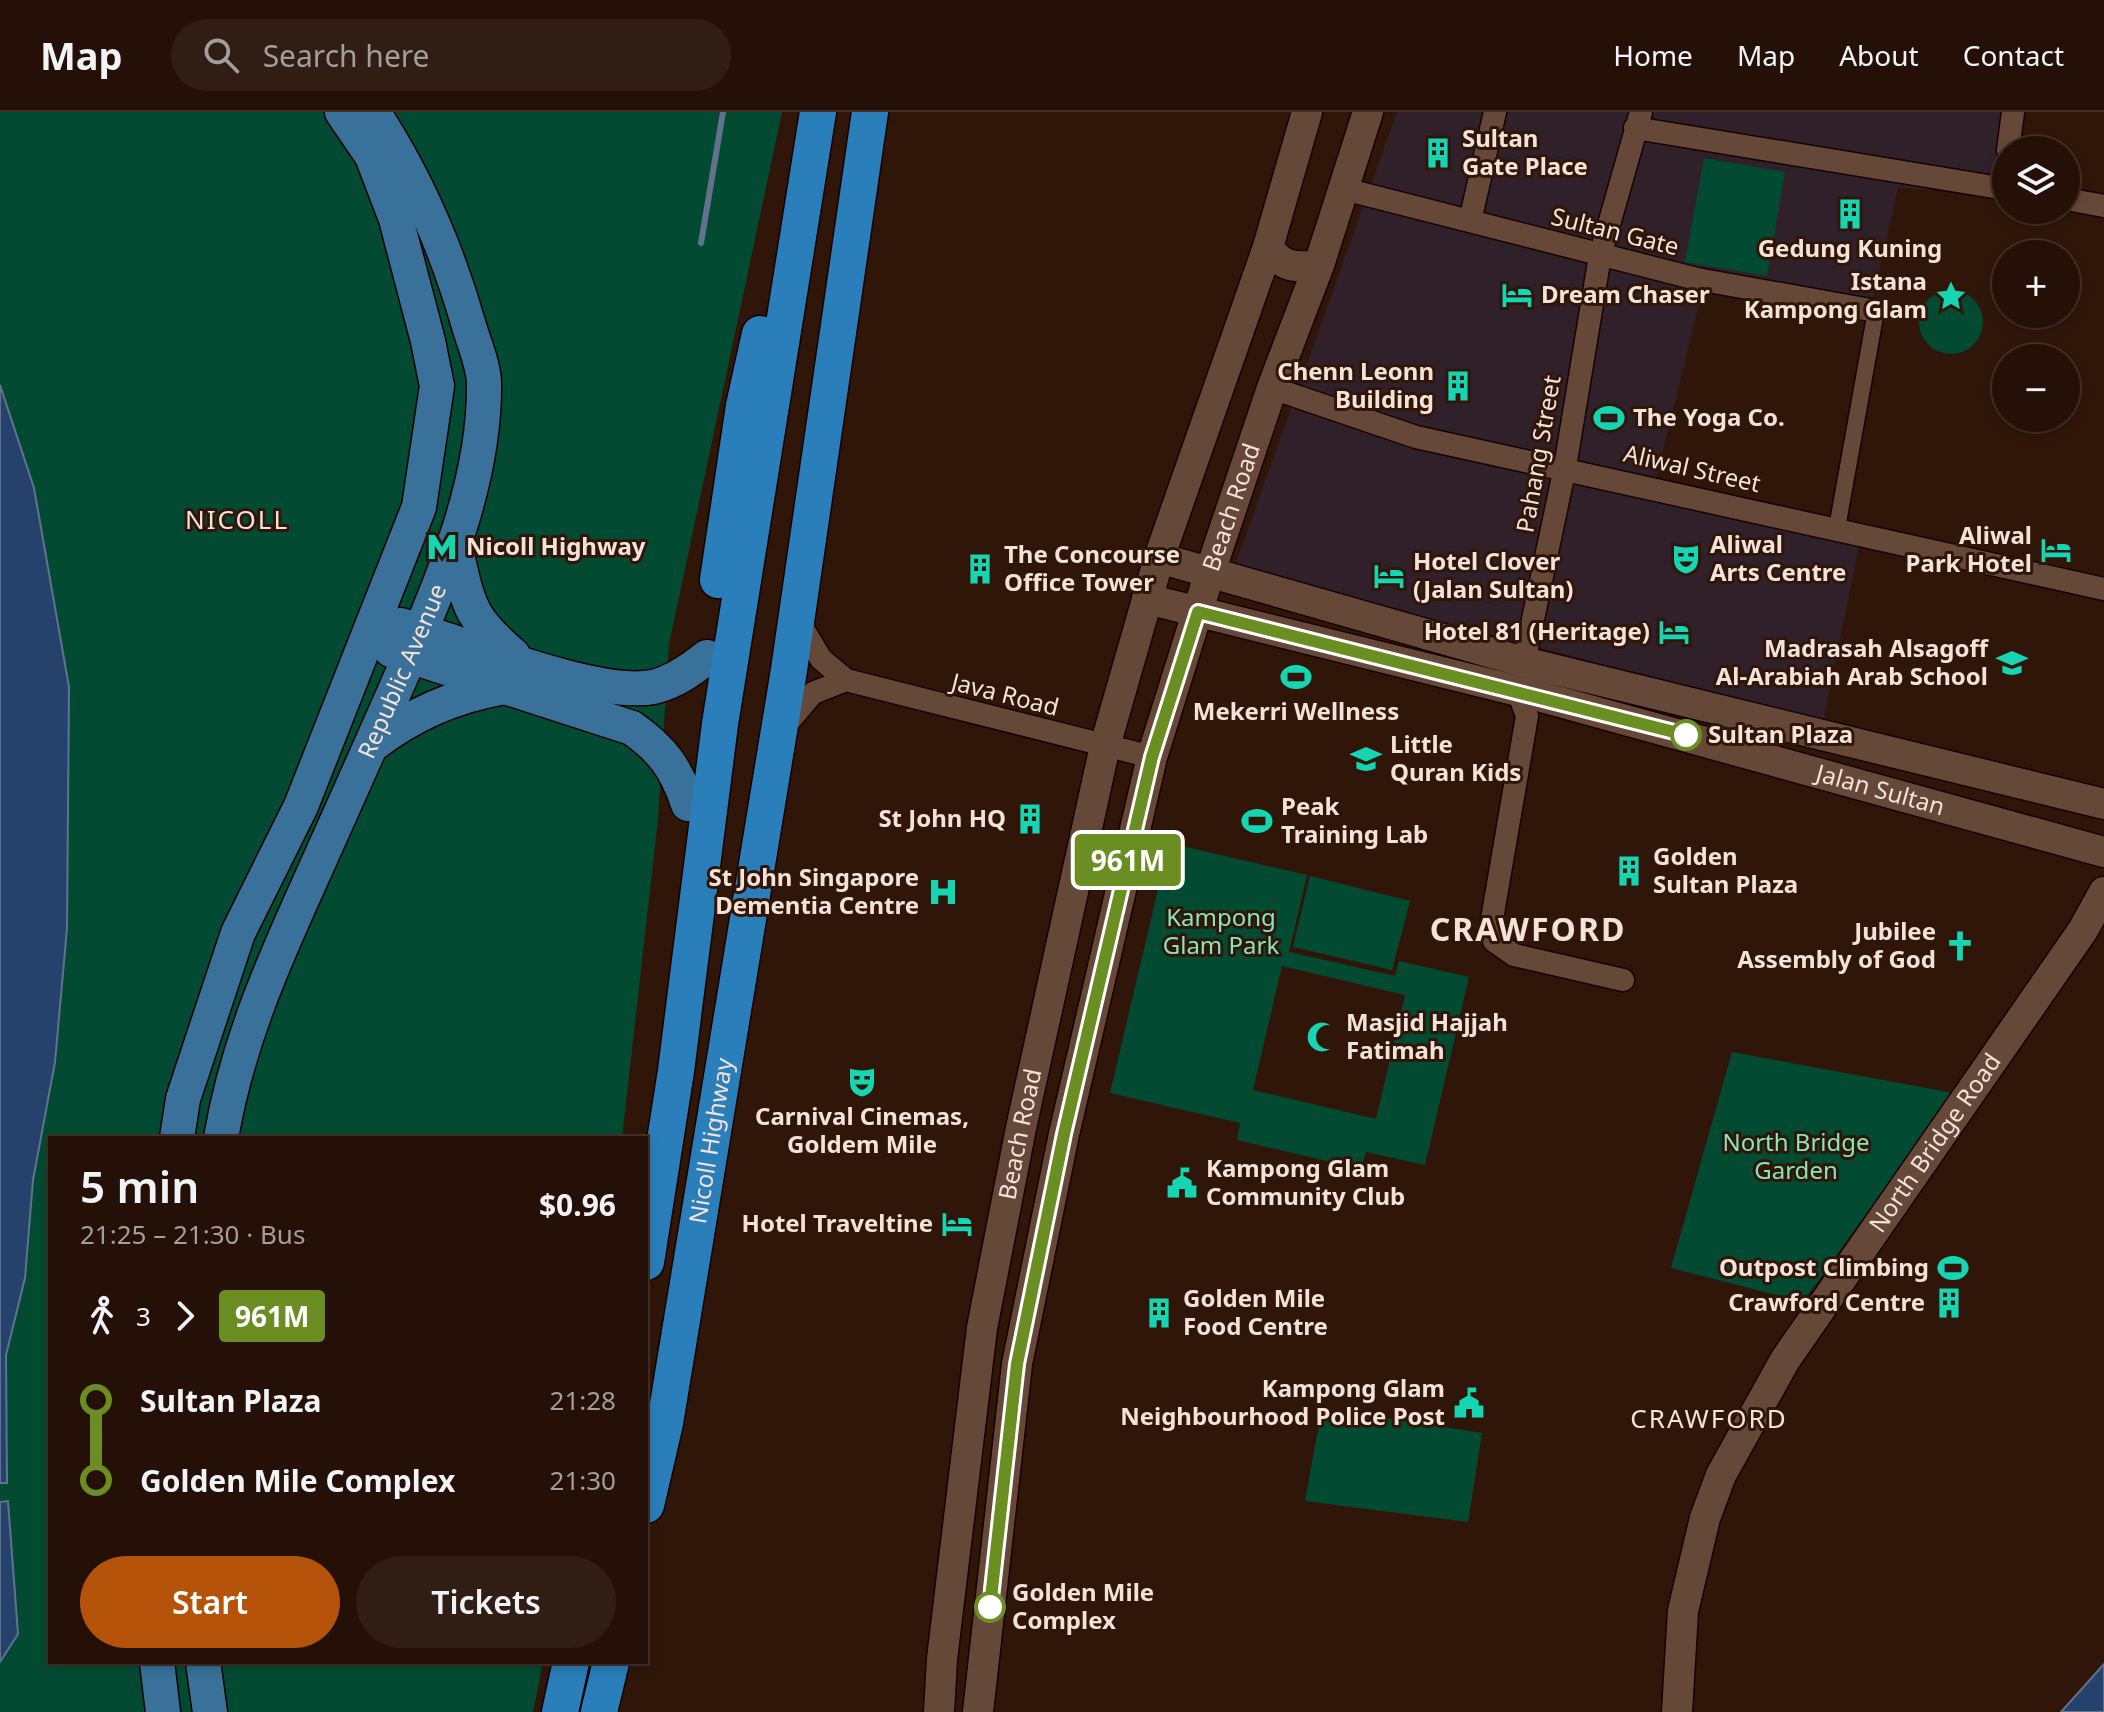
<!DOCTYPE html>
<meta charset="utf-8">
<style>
:root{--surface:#241007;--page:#301e15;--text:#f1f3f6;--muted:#a39d9b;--line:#413028;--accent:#b45309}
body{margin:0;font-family:"Noto Sans",sans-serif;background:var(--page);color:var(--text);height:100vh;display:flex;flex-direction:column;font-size:30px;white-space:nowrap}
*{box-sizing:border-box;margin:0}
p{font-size:26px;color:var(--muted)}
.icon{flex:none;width:44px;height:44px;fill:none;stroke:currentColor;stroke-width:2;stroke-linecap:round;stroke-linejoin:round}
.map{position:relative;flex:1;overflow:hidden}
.panel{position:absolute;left:48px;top:1024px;width:600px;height:528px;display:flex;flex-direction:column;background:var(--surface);border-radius:0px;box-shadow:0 4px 12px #0003,0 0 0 2px var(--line)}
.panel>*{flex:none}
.badge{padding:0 16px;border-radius:6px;font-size:28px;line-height:52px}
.buttons{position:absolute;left:1992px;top:24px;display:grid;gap:16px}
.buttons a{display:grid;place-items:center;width:88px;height:88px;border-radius:50%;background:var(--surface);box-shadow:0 4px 12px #0003,0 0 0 2px var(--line);font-size:40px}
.map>.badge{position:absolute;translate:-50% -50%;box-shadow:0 0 0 4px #fff}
.legs{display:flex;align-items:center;gap:12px;height:88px;padding:0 32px;font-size:26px}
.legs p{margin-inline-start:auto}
.head{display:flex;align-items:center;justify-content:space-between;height:136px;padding:0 32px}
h1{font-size:44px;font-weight:600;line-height:60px}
.primary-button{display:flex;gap:16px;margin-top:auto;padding:16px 32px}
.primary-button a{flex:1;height:92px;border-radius:48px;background:var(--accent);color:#fff;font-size:32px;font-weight:600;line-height:92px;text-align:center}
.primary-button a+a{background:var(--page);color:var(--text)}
ul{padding:0 32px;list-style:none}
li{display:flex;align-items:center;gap:28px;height:80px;font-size:30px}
li i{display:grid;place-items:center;width:12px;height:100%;margin:0 10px;background:currentColor}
li i::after{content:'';width:20px;height:20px;margin:-10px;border:6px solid;border-radius:50%;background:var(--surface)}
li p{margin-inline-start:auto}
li:first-child i{background:linear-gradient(#0000 50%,currentColor 0)}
li:last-child i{background:linear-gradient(currentColor 50%,#0000 0)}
header{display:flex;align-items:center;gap:48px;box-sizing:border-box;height:112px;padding:0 40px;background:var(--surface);border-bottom:2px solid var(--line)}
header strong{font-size:38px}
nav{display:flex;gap:44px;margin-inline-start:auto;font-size:28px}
.search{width:560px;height:72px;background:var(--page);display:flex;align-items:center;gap:20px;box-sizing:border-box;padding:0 28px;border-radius:44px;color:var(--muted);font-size:30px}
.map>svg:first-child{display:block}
.commercial{fill:#2f202a}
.green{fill:#024b32;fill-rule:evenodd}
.water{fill:#24426c;stroke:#62728d;stroke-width:2}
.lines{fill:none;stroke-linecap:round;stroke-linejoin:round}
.stream{stroke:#62728d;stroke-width:6}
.pedestrian-casing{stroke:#170200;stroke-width:19}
.minor-casing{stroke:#170200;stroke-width:25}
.secondary-casing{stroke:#170200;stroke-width:33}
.primary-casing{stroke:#170200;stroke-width:37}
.trunk-casing{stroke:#170200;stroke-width:39}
.pedestrian{stroke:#664839;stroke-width:16}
.minor{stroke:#664839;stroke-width:22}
.secondary{stroke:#664839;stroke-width:30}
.primary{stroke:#39719a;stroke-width:34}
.trunk{stroke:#2a7fba;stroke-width:36}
.line-1-casing{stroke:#fff;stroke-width:18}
.line-1{stroke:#6b8e23;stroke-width:12}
.stop-1-dot{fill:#fff;stroke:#6b8e23;stroke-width:4}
.labels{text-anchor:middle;stroke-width:6;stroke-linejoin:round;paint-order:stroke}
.poi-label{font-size:24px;font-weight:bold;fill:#f4e2d9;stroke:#301609;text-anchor:start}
.street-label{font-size:24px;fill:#f4e2d9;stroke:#301609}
.stop-label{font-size:24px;font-weight:bold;fill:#f4e2d9;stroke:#301609;text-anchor:start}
.park-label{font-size:24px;fill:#86e5b9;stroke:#301609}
.neighbourhood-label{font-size:26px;letter-spacing:2px;fill:#f4e2d9;stroke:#301609}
.district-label{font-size:32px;font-weight:bold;letter-spacing:2px;fill:#f4e2d9;stroke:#301609}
</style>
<header>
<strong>Map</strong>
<div class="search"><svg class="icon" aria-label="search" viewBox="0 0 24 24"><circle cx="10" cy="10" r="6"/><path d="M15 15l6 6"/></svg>Search here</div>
<nav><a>Home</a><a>Map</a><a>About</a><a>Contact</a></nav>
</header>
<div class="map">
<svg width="2104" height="1600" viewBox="0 0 2104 1600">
<rect width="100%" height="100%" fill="#301609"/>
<!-- commercial -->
<path class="commercial" d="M1397,0H2006V82L1898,76L1867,212L1706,164L1651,387L1860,430L1823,610L1234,456Z"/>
<!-- green -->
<path class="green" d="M0,0H782L669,532L658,707L622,1026H50V1550H543L533,1600H0V1550L18,1521L7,1389L0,1390V1371L7,1370L6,1243L25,1166L33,1068L67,816L69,575L34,376L0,273Z
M1704,46L1785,60L1767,164L1685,150Z
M1919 210a32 32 0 1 1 64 0a32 32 0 1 1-64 0Z
M1169,731L1307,763L1289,840L1395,864L1399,849L1469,865L1425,1053L1366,1040L1361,1057L1237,1028L1240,1011L1110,981ZM1282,854L1405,883L1376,1007L1253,978Z
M1310,764L1410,789L1392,858L1293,835Z
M1732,940L1953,981L1803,1190L1671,1156Z
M1322,1296L1482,1321L1468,1410L1305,1389Z"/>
<!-- water -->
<path class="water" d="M0,273L34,376L69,575L67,816L55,950L33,1068L25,1166L6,1243L7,1371H0Z
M8,1389L18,1522L0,1550V1390Z
M2104,1552V1600H2061Z"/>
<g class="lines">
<!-- stream -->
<path class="stream" d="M701,131L723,0"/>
<!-- pedestrian casing -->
<g class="pedestrian-casing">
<path id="pedestrian" d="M1837,416L1876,199"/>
</g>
<!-- minor casing -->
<g class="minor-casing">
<path id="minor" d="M1635,16L2006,77
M2008,38L2013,0
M1344,77L1697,167L1876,199
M2066,87L2104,94
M1470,109L1495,0
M1272,276L1416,325L2104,477
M797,507L821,547L846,568L1152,645
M1524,550L1565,355L1600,144L1641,0
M1518,579L1527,604L1492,807L1494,829L1514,843L1623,868
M785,614L813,581L846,568"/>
</g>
<!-- secondary casing -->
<g class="secondary-casing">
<g id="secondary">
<path d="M1268,135C1282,156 1296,156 1319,153"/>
<path d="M1159,446L1524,550L2104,692"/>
<path id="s1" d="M1147,487L1542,585L2104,740"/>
<path id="s2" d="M939,1600L942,1547L982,1216L1021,1016L1105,634L1159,446L1268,135L1307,0"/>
<path id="s3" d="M978,1600L1017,1252L1064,1022L1152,645L1210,460L1272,276L1319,153L1368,0"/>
<path id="s4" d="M1677,1600L1683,1499L1705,1406L1721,1363L1785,1248L2083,818L2104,780"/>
</g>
</g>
<!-- primary casing -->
<g class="primary-casing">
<g id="primary">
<path d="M454,431C469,490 465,502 513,543"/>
<path d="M401,513C461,530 597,586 653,575C674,570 691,558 707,545"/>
<path d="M391,538L632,616C663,638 676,656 688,692"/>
<path d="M372,633C413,602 453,584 505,575"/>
<path d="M177,1026L183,987L238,821L301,694L419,395L437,274L428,229L396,107L372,44L342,0"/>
<path id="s5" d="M221,1026C237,932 273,851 312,765C345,691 378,618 410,544C446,460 485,366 484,272C484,254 474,231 469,214C447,137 417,67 373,0"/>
<path d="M157,1550L163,1600"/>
<path d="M203,1550L210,1600"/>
</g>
</g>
<!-- trunk casing -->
<g class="trunk-casing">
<g id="trunk">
<path d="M718,468L744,294L760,222"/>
<path d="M646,1150L676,959L720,612L818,0"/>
<path id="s6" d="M646,1393L665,1311L789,558L870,0"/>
<path d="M560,1600L571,1550"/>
<path d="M599,1600L611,1550"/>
</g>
</g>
<!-- pedestrian -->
<use href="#pedestrian" class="pedestrian"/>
<!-- minor -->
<use href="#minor" class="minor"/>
<!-- secondary -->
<use href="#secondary" class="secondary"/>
<!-- primary -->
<use href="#primary" class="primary"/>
<!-- trunk -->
<use href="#trunk" class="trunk"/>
</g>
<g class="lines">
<!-- line-1 casing -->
<g class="line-1-casing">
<path id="line-1" d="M990,1495L1017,1252L1064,1022L1152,645L1198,500L1686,623"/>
</g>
<!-- line-1 -->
<use href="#line-1" class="line-1"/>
</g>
<!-- icons -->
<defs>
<g id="building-bare" transform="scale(2.4)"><path d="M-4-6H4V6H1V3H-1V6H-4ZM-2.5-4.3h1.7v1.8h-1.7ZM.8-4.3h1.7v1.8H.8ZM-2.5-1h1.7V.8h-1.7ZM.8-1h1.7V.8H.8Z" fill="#15d5b3" stroke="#301609" stroke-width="2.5" paint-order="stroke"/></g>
<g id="hotel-bare" transform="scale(2.4)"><path d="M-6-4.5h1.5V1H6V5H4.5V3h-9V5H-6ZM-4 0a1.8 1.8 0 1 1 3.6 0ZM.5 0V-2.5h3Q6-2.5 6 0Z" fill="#15d5b3" stroke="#301609" stroke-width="2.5" paint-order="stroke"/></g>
<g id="sight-bare" transform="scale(2.4)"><path d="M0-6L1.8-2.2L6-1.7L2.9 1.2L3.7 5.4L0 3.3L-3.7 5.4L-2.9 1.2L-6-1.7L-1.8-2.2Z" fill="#15d5b3" stroke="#301609" stroke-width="2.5" paint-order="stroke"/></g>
<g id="stadium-bare" transform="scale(2.4)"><path d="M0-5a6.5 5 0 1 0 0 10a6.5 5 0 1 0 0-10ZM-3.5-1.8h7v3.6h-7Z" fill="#15d5b3" stroke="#301609" stroke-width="2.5" paint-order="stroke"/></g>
<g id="metro-bare" transform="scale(2.4)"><path d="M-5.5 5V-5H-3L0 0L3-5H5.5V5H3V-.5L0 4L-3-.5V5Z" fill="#15d5b3" stroke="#301609" stroke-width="2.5" paint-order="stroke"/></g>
<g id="theatre-bare" transform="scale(2.4)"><path d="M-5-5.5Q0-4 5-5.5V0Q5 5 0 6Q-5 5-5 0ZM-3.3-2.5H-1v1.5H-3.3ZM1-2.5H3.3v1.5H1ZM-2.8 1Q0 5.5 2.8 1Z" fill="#15d5b3" stroke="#301609" stroke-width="2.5" paint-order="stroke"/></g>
<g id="university-bare" transform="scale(2.4)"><path d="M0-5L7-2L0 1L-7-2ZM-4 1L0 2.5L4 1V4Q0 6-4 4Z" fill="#15d5b3" stroke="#301609" stroke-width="2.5" paint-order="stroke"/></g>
<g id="school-bare" transform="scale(2.4)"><path d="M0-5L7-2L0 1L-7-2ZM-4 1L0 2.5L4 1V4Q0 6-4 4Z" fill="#15d5b3" stroke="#301609" stroke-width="2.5" paint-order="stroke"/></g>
<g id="hospital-bare" transform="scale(2.4)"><path d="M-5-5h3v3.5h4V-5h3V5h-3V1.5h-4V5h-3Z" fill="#15d5b3" stroke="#301609" stroke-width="2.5" paint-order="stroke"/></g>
<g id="church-bare" transform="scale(2.4)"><path d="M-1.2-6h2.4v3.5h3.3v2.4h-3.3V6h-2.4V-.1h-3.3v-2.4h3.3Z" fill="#15d5b3" stroke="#301609" stroke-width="2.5" paint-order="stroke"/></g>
<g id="mosque-bare" transform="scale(2.4)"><path d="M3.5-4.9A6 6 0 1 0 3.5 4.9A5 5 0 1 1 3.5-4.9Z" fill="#15d5b3" stroke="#301609" stroke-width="2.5" paint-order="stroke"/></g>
<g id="civic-bare" transform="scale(2.4)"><path d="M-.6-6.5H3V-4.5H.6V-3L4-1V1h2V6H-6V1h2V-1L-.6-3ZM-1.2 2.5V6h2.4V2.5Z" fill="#15d5b3" stroke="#301609" stroke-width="2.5" paint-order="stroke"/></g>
</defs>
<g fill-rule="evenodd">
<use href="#building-bare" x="1438" y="41"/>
<use href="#building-bare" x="1850" y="102"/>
<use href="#hotel-bare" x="1517" y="183"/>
<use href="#sight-bare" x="1951" y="184"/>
<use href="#building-bare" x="1458" y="274"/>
<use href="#stadium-bare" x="1609" y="306"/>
<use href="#metro-bare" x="442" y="435"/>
<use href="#hotel-bare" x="2056" y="438"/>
<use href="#theatre-bare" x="1686" y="447"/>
<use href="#building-bare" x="980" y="457"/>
<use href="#hotel-bare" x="1389" y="464"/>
<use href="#hotel-bare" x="1674" y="520"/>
<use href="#university-bare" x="2012" y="551"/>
<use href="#stadium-bare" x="1296" y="565"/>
<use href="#school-bare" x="1366" y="647"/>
<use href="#building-bare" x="1030" y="707"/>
<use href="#stadium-bare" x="1257" y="709"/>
<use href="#building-bare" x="1629" y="759"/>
<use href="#hospital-bare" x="943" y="780"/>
<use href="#church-bare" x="1960" y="834"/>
<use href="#mosque-bare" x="1322" y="925"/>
<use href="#theatre-bare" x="862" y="970"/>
<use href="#civic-bare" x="1182" y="1071"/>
<use href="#hotel-bare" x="957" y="1112"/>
<use href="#stadium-bare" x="1953" y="1156"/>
<use href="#building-bare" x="1949" y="1191"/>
<use href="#building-bare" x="1159" y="1201"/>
<use href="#civic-bare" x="1469" y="1291"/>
</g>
<!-- markers -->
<g class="stop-1-dot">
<circle cx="1686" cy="623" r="14"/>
<circle cx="990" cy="1495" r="14"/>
</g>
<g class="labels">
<!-- poi labels -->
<g class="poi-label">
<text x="1462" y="35">Sultan<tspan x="1462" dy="28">Gate Place</tspan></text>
<text x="1850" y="145" text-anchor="middle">Gedung Kuning</text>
<text x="1927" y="178" text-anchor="end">Istana<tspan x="1927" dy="28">Kampong Glam</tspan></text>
<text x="1541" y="191">Dream Chaser</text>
<text x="1434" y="268" text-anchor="end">Chenn Leonn<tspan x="1434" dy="28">Building</tspan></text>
<text x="1633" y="314">The Yoga Co.</text>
<text x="2032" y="432" text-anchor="end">Aliwal<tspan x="2032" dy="28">Park Hotel</tspan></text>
<text x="1710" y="441">Aliwal<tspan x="1710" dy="28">Arts Centre</tspan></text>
<text x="466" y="443">Nicoll Highway</text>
<text x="1004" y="451">The Concourse<tspan x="1004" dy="28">Office Tower</tspan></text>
<text x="1413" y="458">Hotel Clover<tspan x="1413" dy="28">(Jalan Sultan)</tspan></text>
<text x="1650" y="528" text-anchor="end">Hotel 81 (Heritage)</text>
<text x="1988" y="545" text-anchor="end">Madrasah Alsagoff<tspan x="1988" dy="28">Al-Arabiah Arab School</tspan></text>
<text x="1296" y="608" text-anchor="middle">Mekerri Wellness</text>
<text x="1390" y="641">Little<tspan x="1390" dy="28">Quran Kids</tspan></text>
<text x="1281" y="703">Peak<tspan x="1281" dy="28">Training Lab</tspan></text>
<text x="1006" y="715" text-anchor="end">St John HQ</text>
<text x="1653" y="753">Golden<tspan x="1653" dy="28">Sultan Plaza</tspan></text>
<text x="919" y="774" text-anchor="end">St John Singapore<tspan x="919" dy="28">Dementia Centre</tspan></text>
<text x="1936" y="828" text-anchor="end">Jubilee<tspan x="1936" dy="28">Assembly of God</tspan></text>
<text x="1346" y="919">Masjid Hajjah<tspan x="1346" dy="28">Fatimah</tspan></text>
<text x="862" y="1013" text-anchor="middle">Carnival Cinemas,<tspan x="862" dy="28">Goldem Mile</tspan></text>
<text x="1206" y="1065">Kampong Glam<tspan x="1206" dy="28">Community Club</tspan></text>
<text x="933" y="1120" text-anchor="end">Hotel Traveltine</text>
<text x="1929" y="1164" text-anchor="end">Outpost Climbing</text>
<text x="1183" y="1195">Golden Mile<tspan x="1183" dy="28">Food Centre</tspan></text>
<text x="1925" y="1199" text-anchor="end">Crawford Centre</text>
<text x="1445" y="1285" text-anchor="end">Kampong Glam<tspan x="1445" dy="28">Neighbourhood Police Post</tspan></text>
</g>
<!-- street labels -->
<g class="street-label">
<text transform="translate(1615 120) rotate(14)" y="8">Sultan Gate</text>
<text transform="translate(1539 342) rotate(-80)" y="8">Pahang Street</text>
<text transform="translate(1692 357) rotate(13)" y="8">Aliwal Street</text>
<text dy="8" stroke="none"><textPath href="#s3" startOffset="1234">Beach Road</textPath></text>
<text dy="8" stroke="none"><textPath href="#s5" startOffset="502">Republic Avenue</textPath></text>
<text transform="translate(1005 583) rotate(14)" y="8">Java Road</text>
<text dy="8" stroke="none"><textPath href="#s1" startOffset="758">Jalan Sultan</textPath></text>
<text dy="8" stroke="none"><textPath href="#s2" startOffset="584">Beach Road</textPath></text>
<text dy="8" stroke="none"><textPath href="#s6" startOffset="370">Nicoll Highway</textPath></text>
<text dy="8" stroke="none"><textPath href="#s4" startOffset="638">North Bridge Road</textPath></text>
</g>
<!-- stop labels -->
<g class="stop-label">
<text x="1708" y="631">Sultan Plaza</text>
<text x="1012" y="1489">Golden Mile<tspan x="1012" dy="28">Complex</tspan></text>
</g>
<!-- park labels -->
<g class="park-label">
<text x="1221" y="814">Kampong<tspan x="1221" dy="28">Glam Park</tspan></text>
<text x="1796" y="1039">North Bridge<tspan x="1796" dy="28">Garden</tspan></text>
</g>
<!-- neighbourhood labels -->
<g class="neighbourhood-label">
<text x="237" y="417">NICOLL</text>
<text x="1709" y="1316">CRAWFORD</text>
</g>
<!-- district labels -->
<g class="district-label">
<text x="1528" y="829">CRAWFORD</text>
</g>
</g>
</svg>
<div class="buttons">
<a><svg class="icon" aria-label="layers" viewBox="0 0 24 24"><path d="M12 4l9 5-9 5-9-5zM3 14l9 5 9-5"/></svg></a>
<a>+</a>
<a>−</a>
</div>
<b class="badge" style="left:1128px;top:748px;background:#6b8e23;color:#fff">961M</b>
<section class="panel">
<div class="head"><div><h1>5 min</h1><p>21:25 – 21:30 · Bus</p></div><b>$0.96</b></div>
<div class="legs"><svg class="icon" aria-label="walk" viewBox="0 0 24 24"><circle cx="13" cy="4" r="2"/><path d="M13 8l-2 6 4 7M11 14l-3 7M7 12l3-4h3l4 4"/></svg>3<svg class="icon" aria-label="forward" viewBox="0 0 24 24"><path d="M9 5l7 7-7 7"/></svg><b class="badge" style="background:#6b8e23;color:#fff">961M</b></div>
<ul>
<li><i style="color:#6b8e23"></i><b>Sultan Plaza</b><p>21:28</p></li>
<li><i style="color:#6b8e23"></i><b>Golden Mile Complex</b><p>21:30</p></li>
</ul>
<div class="primary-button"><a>Start</a><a>Tickets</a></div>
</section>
</div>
